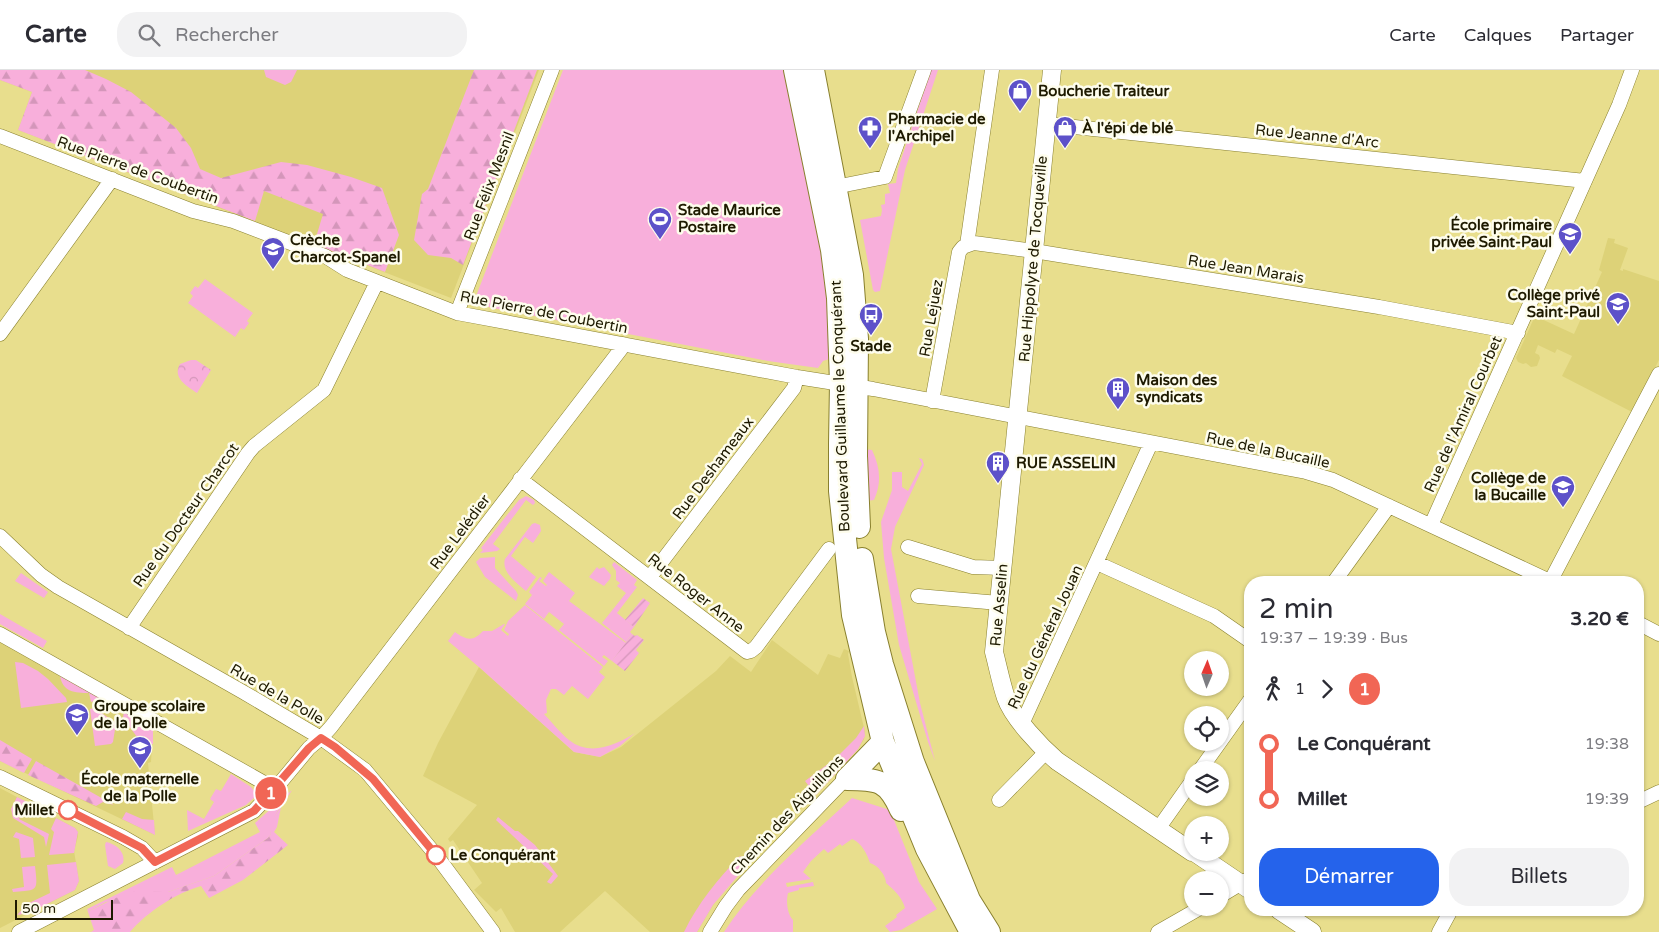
<!DOCTYPE html>
<html lang="fr">
<meta charset="utf-8">
<style>
:root{--surface:#fff;--page:#f2f2f3;--text:#2b2b33;--muted:#7c7c81;--line:#e1e1e2;--accent:#2563eb}
body{margin:0;font-family:"Varela Round",sans-serif;background:var(--page);color:var(--text);height:100vh;display:flex;flex-direction:column;font-size:19px;white-space:nowrap}
*{box-sizing:border-box;margin:0}
p{font-size:16px;color:var(--muted)}
.icon{flex:none;width:28px;height:28px;fill:none;stroke:currentColor;stroke-width:2;stroke-linecap:round;stroke-linejoin:round}
.map{position:relative;flex:1;overflow:hidden}
.sheet{position:absolute;left:1244px;top:506px;width:400px;height:340px;display:flex;flex-direction:column;background:var(--surface);border-radius:20px;box-shadow:0 1px 4px #0004}
.sheet>*{flex:none}
.badge{padding:0 10px;border-radius:16px;font-size:18px;line-height:32px}
.needle{width:32px;rotate:2deg}
.buttons{position:absolute;left:1184px;top:581px;display:grid;gap:10px}
.buttons a{display:grid;place-items:center;width:45px;height:45px;border-radius:50%;background:var(--surface);box-shadow:0 1px 4px #0004;font-size:25px}
.scale{position:absolute;left:15px;bottom:12px;width:98px;box-sizing:border-box;padding-left:5px;border:2px solid #1e1a00;border-top:0;font-size:14px;line-height:18px;white-space:nowrap;color:#1e1a00;-webkit-text-stroke:4px #fefded;paint-order:stroke}
.map>.badge{position:absolute;translate:-50% -50%;box-shadow:0 0 0 2px #fff}
.legs{display:flex;align-items:center;gap:8px;height:55px;padding:0 15px;font-size:16px}
.legs p{margin-inline-start:auto}
.summary{display:flex;align-items:center;justify-content:space-between;height:85px;padding:0 15px}
h1{font-size:28px;font-weight:600;line-height:38px}
.primary-button{display:flex;gap:10px;margin-top:auto;padding:10px 15px}
.primary-button a{flex:1;height:58px;border-radius:20px;background:var(--accent);color:#fff;font-size:20px;font-weight:600;line-height:58px;text-align:center}
.primary-button a+a{background:var(--page);color:var(--text)}
ul{padding:0 15px;list-style:none}
li{display:flex;align-items:center;gap:18px;height:55px;font-size:19px}
li i{display:grid;place-items:center;width:8px;height:100%;margin:0 6px;background:currentColor}
li i::after{content:'';width:12px;height:12px;margin:-6px;border:4px solid;border-radius:50%;background:var(--surface)}
li p{margin-inline-start:auto}
li:first-child i{background:linear-gradient(#0000 50%,currentColor 0)}
li:last-child i{background:linear-gradient(currentColor 50%,#0000 0)}
header{display:flex;align-items:center;gap:30px;box-sizing:border-box;height:70px;padding:0 25px;background:var(--surface);border-bottom:1px solid var(--line)}
header strong{font-size:24px}
nav{display:flex;gap:28px;margin-inline-start:auto;font-size:18px}
.search{width:350px;height:45px;background:var(--page);display:flex;align-items:center;gap:12px;box-sizing:border-box;padding:0 18px;border-radius:20px;color:var(--muted);font-size:19px}
.map>svg:first-child{display:block}
.built{fill:#ddd278}
.grass{fill:#f8afdb}
.forest{fill:url(#forest-firs)}
.park{fill:url(#park-crowns)}
.garden{fill:url(#garden-furrows)}
.lines{fill:none;stroke-linecap:round;stroke-linejoin:round}
.minor-casing{stroke:#89802e;stroke-width:15}
.tertiary-casing{stroke:#89802e;stroke-width:19}
.primary-casing{stroke:#89802e;stroke-width:24}
.minor{stroke:#fff;stroke-width:14}
.tertiary{stroke:#fff;stroke-width:18}
.primary{stroke:#fff;stroke-width:22}
.line-1-casing{stroke:#fff;stroke-width:11}
.line-1{stroke:#f16655;stroke-width:8}
.stop-1-dot{fill:#fff;stroke:#f16655;stroke-width:2.5}
.labels{text-anchor:middle;stroke-width:5;stroke-linejoin:round;paint-order:stroke}
.poi-label{font-size:15px;font-weight:bold;fill:#1e1a00;stroke:#fefded;text-anchor:start}
.street-label{font-size:15px;fill:#1e1a00;stroke:#fefded}
.stop-label{font-size:15px;font-weight:bold;fill:#1e1a00;stroke:#fefded;text-anchor:end}
</style>
<header>
<strong>Carte</strong>
<div class="search"><svg class="icon" aria-label="search" viewBox="0 0 24 24"><circle cx="10" cy="10" r="6"/><path d="M15 15l6 6"/></svg>Rechercher</div>
<nav><a>Carte</a><a>Calques</a><a>Partager</a></nav>
</header>
<div class="map">
<svg width="1659" height="862" viewBox="0 0 1659 862">
<defs>
<pattern id="forest-firs" width="22" height="20" patternUnits="userSpaceOnUse" patternTransform="scale(1.25)"><rect width="22" height="20" fill="#f8afdb"/><path d="M5 1l3.5 6h-7zM16 11l3.5 6h-7z" fill="#d496ba"/></pattern>
<pattern id="park-crowns" width="20" height="18" patternUnits="userSpaceOnUse" patternTransform="scale(1.25)"><rect width="20" height="18" fill="#f8afdb"/><path d="M2 6a3 3 0 1 1 6 0M12 15a3 3 0 1 1 6 0" fill="none" stroke="#d496ba"/></pattern>
<pattern id="garden-furrows" width="10" height="10" patternUnits="userSpaceOnUse" patternTransform="scale(1.25)"><rect width="10" height="10" fill="#f8afdb"/><path d="M-1 1l2-2M0 10L10 0M9 11l2-2" fill="none" stroke="#d496ba"/></pattern>
</defs>
<rect width="100%" height="100%" fill="#e8de8d"/>
<!-- built -->
<path class="built" d="M0,0H539L451,228L18,60L32,22L0,10Z
M1608,168L1615,169L1614,173L1628,178L1620,200L1623,201V199L1659,211V290L1632,342L1562,306L1572,286L1557,279L1555,283L1538,275L1535,283L1539,285L1540,288L1537,296L1531,297L1526,293L1523,294L1518,292L1516,288L1535,246L1574,264L1602,202L1599,200Z
M772,570L818,605L828,584L840,588L844,579L849,581L848,584L852,607L865,662L864,669L858,679L729,814L713,835L697,862H650L605,821L560,862H515L501,838L496,842L474,820L482,813L453,770L450,772L448,769L477,735L423,706L438,673L479,597L574,682L600,687L621,677L716,601L730,586L751,602Z
M0,572L28,585L153,659L151,692L148,693L155,765L0,691Z
M0,718L75,758L78,762V766L74,781L79,811L75,820L0,858Z"/>
<!-- grass -->
<path class="grass" d="M264,0H297L291,12L285,15L266,7Z
M563,0H789L831,223L832,288L823,291L818,298L768,291L473,234Z
M931,0H938L905,100L880,221L875,222L873,220L860,150L881,146L882,140L881,135L885,134V124L890,123L888,114L896,113L898,99Z
M205,209L253,243L247,251L249,253L244,260L241,258L235,267L188,233L193,226L190,223L195,216L198,218Z
M864,379L872,380C880,397 882,412 874,430L865,431Z
M919,388L922,389L924,395L895,457L891,479L920,633L935,691L928,672L899,575L884,488L881,452L892,420V402H902V417L908,421L922,394Z
M526,426L534,430L535,433L533,435L526,430L493,474L500,479L497,481L480,483L483,480L481,478L519,430Z
M535,453L540,455L541,461L533,473L525,467L511,486L536,507L526,521C517,513 501,502 505,489L532,454Z
M495,487V498L516,521L518,525L516,531L485,507L476,492L480,488Z
M614,492L637,510L634,515L637,517L617,543L634,557L630,562L632,564L626,572L602,553L626,523L617,516L620,513L616,510V501L612,495Z
M597,497L599,499L604,497L611,505L610,509L604,516L589,507Z
M549,502L575,523L569,531L626,573L612,591L604,585L602,587L608,591L604,596L559,560L564,554L549,542L544,549L525,534L532,525L529,522L540,507L542,508L539,511L546,516L547,515L543,511Z
M21,503L48,522L44,528L15,511Z
M525,535L603,597L599,602L605,607L588,629L572,616L564,625L556,619H551L546,630L547,643L544,644C552,652 560,663 569,670C590,687 616,675 635,663L620,676L600,687L574,682L479,597L448,571L455,562C466,570 473,572 483,561H492L504,554H505L501,560L508,566L509,564L504,560L508,551Z
M0,544L47,571L43,578L0,554Z
M15,592L23,593L38,601L48,609L66,628L67,632L21,638Z
M60,605L100,627L98,630L91,632L89,623C75,623 62,622 60,605Z
M94,638L116,653L113,672L111,674L95,676L90,639Z
M124,641L153,659V674L143,675L123,648Z
M864,656L865,666L858,679L816,725L805,711L836,688L856,668Z
M231,704L251,717L255,722V727L246,735L188,761L187,740L204,749L214,732L210,729L216,719L221,721Z
M292,720C285,732 268,750 271,764L268,768L214,806L168,822L106,832L89,841L87,839L172,797L176,805L260,762L255,753Z
M17,727L27,732L19,749L49,764L46,777L44,767L13,748L11,739Z
M852,728L890,740L919,812L937,839L901,860L890,862L885,856L897,847L896,845L905,838C902,827 894,820 886,813C886,806 878,795 870,793C867,784 862,773 852,769L842,776L840,774L828,783L824,779L811,791L803,802L811,809L786,813L787,817L813,812L814,816L799,818V820L788,823C786,831 787,844 793,850V862H724C758,810 807,770 852,728Z
M126,742L142,749L154,750L155,765L122,749Z
M498,747L515,761H518L535,775L558,806L551,814L547,812L553,804L496,750Z
M56,748L75,758L78,762L74,783L49,785L54,762L51,759Z
M16,762L33,768L35,787L21,788L19,769L13,767Z
M106,772C116,774 126,782 123,793L115,799L108,796L105,775Z
M740,786L748,794L713,835L697,862H684C698,833 718,809 740,786Z
M76,792L79,811L75,820L29,843L17,845L27,834L50,823L47,795Z
M35,796C38,822 38,820 13,822L12,819L24,817L22,797Z"/>
<!-- forest -->
<path class="forest" d="M0,0H85L106,9L131,22L176,58L191,78L200,99L221,108L281,92L307,95L351,107L382,118L399,165L385,202L314,174L323,144L264,121L255,151L18,60L32,22L0,10Z
M474,0H537L463,195L451,188L428,185L414,170L422,124L428,119Z
M0,670L32,689L24,703L0,691Z
M36,691L114,735L103,732L96,736L28,705Z
M281,737L277,757L274,762L288,775L243,810L209,828L201,816C176,823 147,842 130,862H91L94,860L87,839L89,841L122,825L136,821L168,822L214,806L268,768L271,764C267,753 275,746 281,737Z"/>
<!-- park -->
<path class="park" d="M191,290H196L211,300L197,323C187,316 172,308 180,294Z"/>
<!-- garden -->
<path class="garden" d="M643,528L650,533L634,557L625,550Z
M632,564L635,566L637,565L644,570L636,580L639,583L625,601L612,591Z"/>
<g class="lines">
<!-- minor casing -->
<g class="minor-casing">
<path id="minor" d="M1046,54L1585,111
M0,66L193,141L233,151L325,186L347,200L457,243L797,307L873,319L1306,402L1333,410L1552,512
M835,117L885,107L924,0
M967,175L992,0
M457,243L552,0
M0,264L112,109
M932,331L959,182L963,177L974,173L1034,181L1379,237L1518,263
M520,409L747,582L751,581L756,577L829,479
M1431,455L1619,35L1632,0
M0,466L41,505L58,517L243,622L321,668L365,700L436,785L493,862
M908,477L973,497L1003,498
M1097,493L1214,546L1250,571
M650,507L794,318L797,307
M1334,512L1389,436
M1550,512L1659,304
M918,526L999,533
M1638,553L1659,564
M129,558L248,383L254,376L324,320L377,212
M0,564L275,719
M1022,654L1151,373
M1200,700L1250,630
M0,707L123,767L142,778L155,792
M999,730L1046,682
M1638,732L1659,722
M1158,759L1192,711
M1220,826L1250,808
M19,862L254,741L275,719L309,678L321,668L331,657L621,279L623,274
M710,862L726,836L738,820L851,703
M1158,862L1200,838
M1439,862L1451,840"/>
</g>
<!-- tertiary casing -->
<g class="tertiary-casing">
<path id="tertiary" d="M1052,0L994,582C998,597 1001,613 1006,628C1013,648 1041,677 1057,691L1192,782
M1194,782L1250,820
M1279,840L1312,862"/>
</g>
<!-- primary casing -->
<g class="primary-casing">
<path id="primary" d="M795,0L832,180L838,228L841,313L840,374V421L853,545L883,672L927,779L971,862
M813,0L852,205L857,269L856,386L859,457
M862,489L874,562L882,594L913,692L969,830L989,862
M847,709C878,709 888,710 901,740
M847,709L883,672"/>
</g>
<!-- minor -->
<use href="#minor" class="minor"/>
<!-- tertiary -->
<use href="#tertiary" class="tertiary"/>
<!-- primary -->
<use href="#primary" class="primary"/>
</g>
<g class="lines">
<!-- line-1 casing -->
<g class="line-1-casing">
<path id="line-1" d="M68,740L142,778L155,792L254,741L309,678L321,668L335,677L373,709L436,785"/>
</g>
<!-- line-1 -->
<use href="#line-1" class="line-1"/>
</g>
<!-- icons -->
<defs>
<g id="shop-pin" transform="scale(1.25)"><path d="M0 17L-7.5 6A9.5 9.5 0 1 1 7.5 6Z" fill="#5d51c9" stroke="#fefded"/><path d="M-5-2.5h2.3a2.7 3.5 0 0 1 5.4 0H5L5.5 6h-11ZM-1.5-2.5h3a1.5 2.3 0 0 0-3 0Z" fill="#fff"/></g>
<g id="pharmacy-pin" transform="scale(1.25)"><path d="M0 17L-7.5 6A9.5 9.5 0 1 1 7.5 6Z" fill="#5d51c9" stroke="#fefded"/><path d="M-2-6h4v4h4v4h-4v4h-4v-4h-4v-4h4Z" fill="#fff"/></g>
<g id="stadium-pin" transform="scale(1.25)"><path d="M0 17L-7.5 6A9.5 9.5 0 1 1 7.5 6Z" fill="#5d51c9" stroke="#fefded"/><path d="M0-5a6.5 5 0 1 0 0 10a6.5 5 0 1 0 0-10ZM-3.5-1.8h7v3.6h-7Z" fill="#fff"/></g>
<g id="school-pin" transform="scale(1.25)"><path d="M0 17L-7.5 6A9.5 9.5 0 1 1 7.5 6Z" fill="#5d51c9" stroke="#fefded"/><path d="M0-5L7-2L0 1L-7-2ZM-4 1L0 2.5L4 1V4Q0 6-4 4Z" fill="#fff"/></g>
<g id="bus-pin" transform="scale(1.25)"><path d="M0 17L-7.5 6A9.5 9.5 0 1 1 7.5 6Z" fill="#5d51c9" stroke="#fefded"/><path d="M-5-6H5V4H4V6H2V4H-2V6H-4V4H-5ZM-3.5-4V0h7V-4ZM-3.5 1.2v1.5H-2V1.2ZM2 1.2v1.5H3.5V1.2Z" fill="#fff"/></g>
<g id="building-pin" transform="scale(1.25)"><path d="M0 17L-7.5 6A9.5 9.5 0 1 1 7.5 6Z" fill="#5d51c9" stroke="#fefded"/><path d="M-4-6H4V6H1V3H-1V6H-4ZM-2.5-4.3h1.7v1.8h-1.7ZM.8-4.3h1.7v1.8H.8ZM-2.5-1h1.7V.8h-1.7ZM.8-1h1.7V.8H.8Z" fill="#fff"/></g>
</defs>
<g fill-rule="evenodd">
<use href="#shop-pin" x="1020" y="21"/>
<use href="#pharmacy-pin" x="870" y="58"/>
<use href="#shop-pin" x="1065" y="58"/>
<use href="#stadium-pin" x="660" y="149"/>
<use href="#school-pin" x="1570" y="164"/>
<use href="#school-pin" x="273" y="179"/>
<use href="#school-pin" x="1618" y="234"/>
<use href="#bus-pin" x="871" y="245"/>
<use href="#building-pin" x="1118" y="319"/>
<use href="#building-pin" x="998" y="393"/>
<use href="#school-pin" x="1563" y="417"/>
<use href="#school-pin" x="77" y="645"/>
<use href="#school-pin" x="140" y="678"/>
</g>
<!-- markers -->
<g class="stop-1-dot">
<circle cx="68" cy="740" r="9"/>
<circle cx="436" cy="785" r="9"/>
</g>
<g class="labels">
<!-- poi labels -->
<g class="poi-label">
<text x="1038" y="26">Boucherie Traiteur</text>
<text x="888" y="54">Pharmacie de<tspan x="888" dy="17">l'Archipel</tspan></text>
<text x="1082" y="63">À l'épi de blé</text>
<text x="678" y="145">Stade Maurice<tspan x="678" dy="17">Postaire</tspan></text>
<text x="1552" y="160" text-anchor="end">École primaire<tspan x="1552" dy="17">privée Saint-Paul</tspan></text>
<text x="290" y="175">Crèche<tspan x="290" dy="17">Charcot-Spanel</tspan></text>
<text x="1600" y="230" text-anchor="end">Collège privé<tspan x="1600" dy="17">Saint-Paul</tspan></text>
<text x="871" y="281" text-anchor="middle">Stade</text>
<text x="1136" y="315">Maison des<tspan x="1136" dy="17">syndicats</tspan></text>
<text x="1016" y="398">RUE ASSELIN</text>
<text x="1546" y="413" text-anchor="end">Collège de<tspan x="1546" dy="17">la Bucaille</tspan></text>
<text x="94" y="641">Groupe scolaire<tspan x="94" dy="17">de la Polle</tspan></text>
<text x="140" y="714" text-anchor="middle">École maternelle<tspan x="140" dy="17">de la Polle</tspan></text>
</g>
<!-- street labels -->
<g class="street-label">
<text transform="translate(1317 66) rotate(6)" y="5">Rue Jeanne d'Arc</text>
<text transform="translate(138 100) rotate(20)" y="5">Rue Pierre de Coubertin</text>
<text transform="translate(489 116) rotate(-69)" y="5">Rue Félix Mesnil</text>
<text transform="translate(1033 189) rotate(-85)" y="5">Rue Hippolyte de Tocqueville</text>
<text transform="translate(1246 199) rotate(9)" y="5">Rue Jean Marais</text>
<text transform="translate(544 242) rotate(11)" y="5">Rue Pierre de Coubertin</text>
<text transform="translate(931 248) rotate(-80)" y="5">Rue Lejuez</text>
<text transform="translate(840 336) rotate(-92)" y="5">Boulevard Guillaume le Conquérant</text>
<text transform="translate(1463 344) rotate(-66)" y="5">Rue de l'Amiral Courbet</text>
<text transform="translate(1268 380) rotate(12)" y="5">Rue de la Bucaille</text>
<text transform="translate(713 398) rotate(-53)" y="5">Rue Deshameaux</text>
<text transform="translate(186 445) rotate(-55)" y="5">Rue du Docteur Charcot</text>
<text transform="translate(460 462) rotate(-53)" y="5">Rue Lelédier</text>
<text transform="translate(696 523) rotate(38)" y="5">Rue Roger Anne</text>
<text transform="translate(999 535) rotate(-85)" y="5">Rue Asselin</text>
<text transform="translate(1045 567) rotate(-65)" y="5">Rue du Général Jouan</text>
<text transform="translate(277 624) rotate(30)" y="5">Rue de la Polle</text>
<text transform="translate(787 745) rotate(-47)" y="5">Chemin des Aiguillons</text>
</g>
<!-- stop labels -->
<g class="stop-label">
<text x="54" y="745">Millet</text>
<text x="450" y="790" text-anchor="start">Le Conquérant</text>
</g>
</g>
</svg>
<div class="buttons">
<a><svg class="needle" viewBox="-14 -14 28 28"><path d="M0-13l5 13h-10z" fill="#e53935"/><path d="M0 13l5-13h-10z" fill="#7c7c81"/></svg></a>
<a><svg class="icon" aria-label="locate" viewBox="0 0 24 24"><circle cx="12" cy="12" r="6"/><path d="M12 2v4M12 18v4M2 12h4M18 12h4"/></svg></a>
<a><svg class="icon" aria-label="layers" viewBox="0 0 24 24"><path d="M12 4l9 5-9 5-9-5zM3 14l9 5 9-5"/></svg></a>
<a>+</a>
<a>−</a>
</div>
<div class="scale">50 m</div>
<b class="badge" style="left:271px;top:723px;background:#f16655;color:#fff">1</b>
<section class="sheet">
<div class="summary"><div><h1>2 min</h1><p>19:37 – 19:39 · Bus</p></div><b>3.20 €</b></div>
<div class="legs"><svg class="icon" aria-label="walk" viewBox="0 0 24 24"><circle cx="13" cy="4" r="2"/><path d="M13 8l-2 6 4 7M11 14l-3 7M7 12l3-4h3l4 4"/></svg>1<svg class="icon" aria-label="forward" viewBox="0 0 24 24"><path d="M9 5l7 7-7 7"/></svg><b class="badge" style="background:#f16655;color:#fff">1</b></div>
<ul>
<li><i style="color:#f16655"></i><b>Le Conquérant</b><p>19:38</p></li>
<li><i style="color:#f16655"></i><b>Millet</b><p>19:39</p></li>
</ul>
<div class="primary-button"><a>Démarrer</a><a>Billets</a></div>
</section>
</div>
